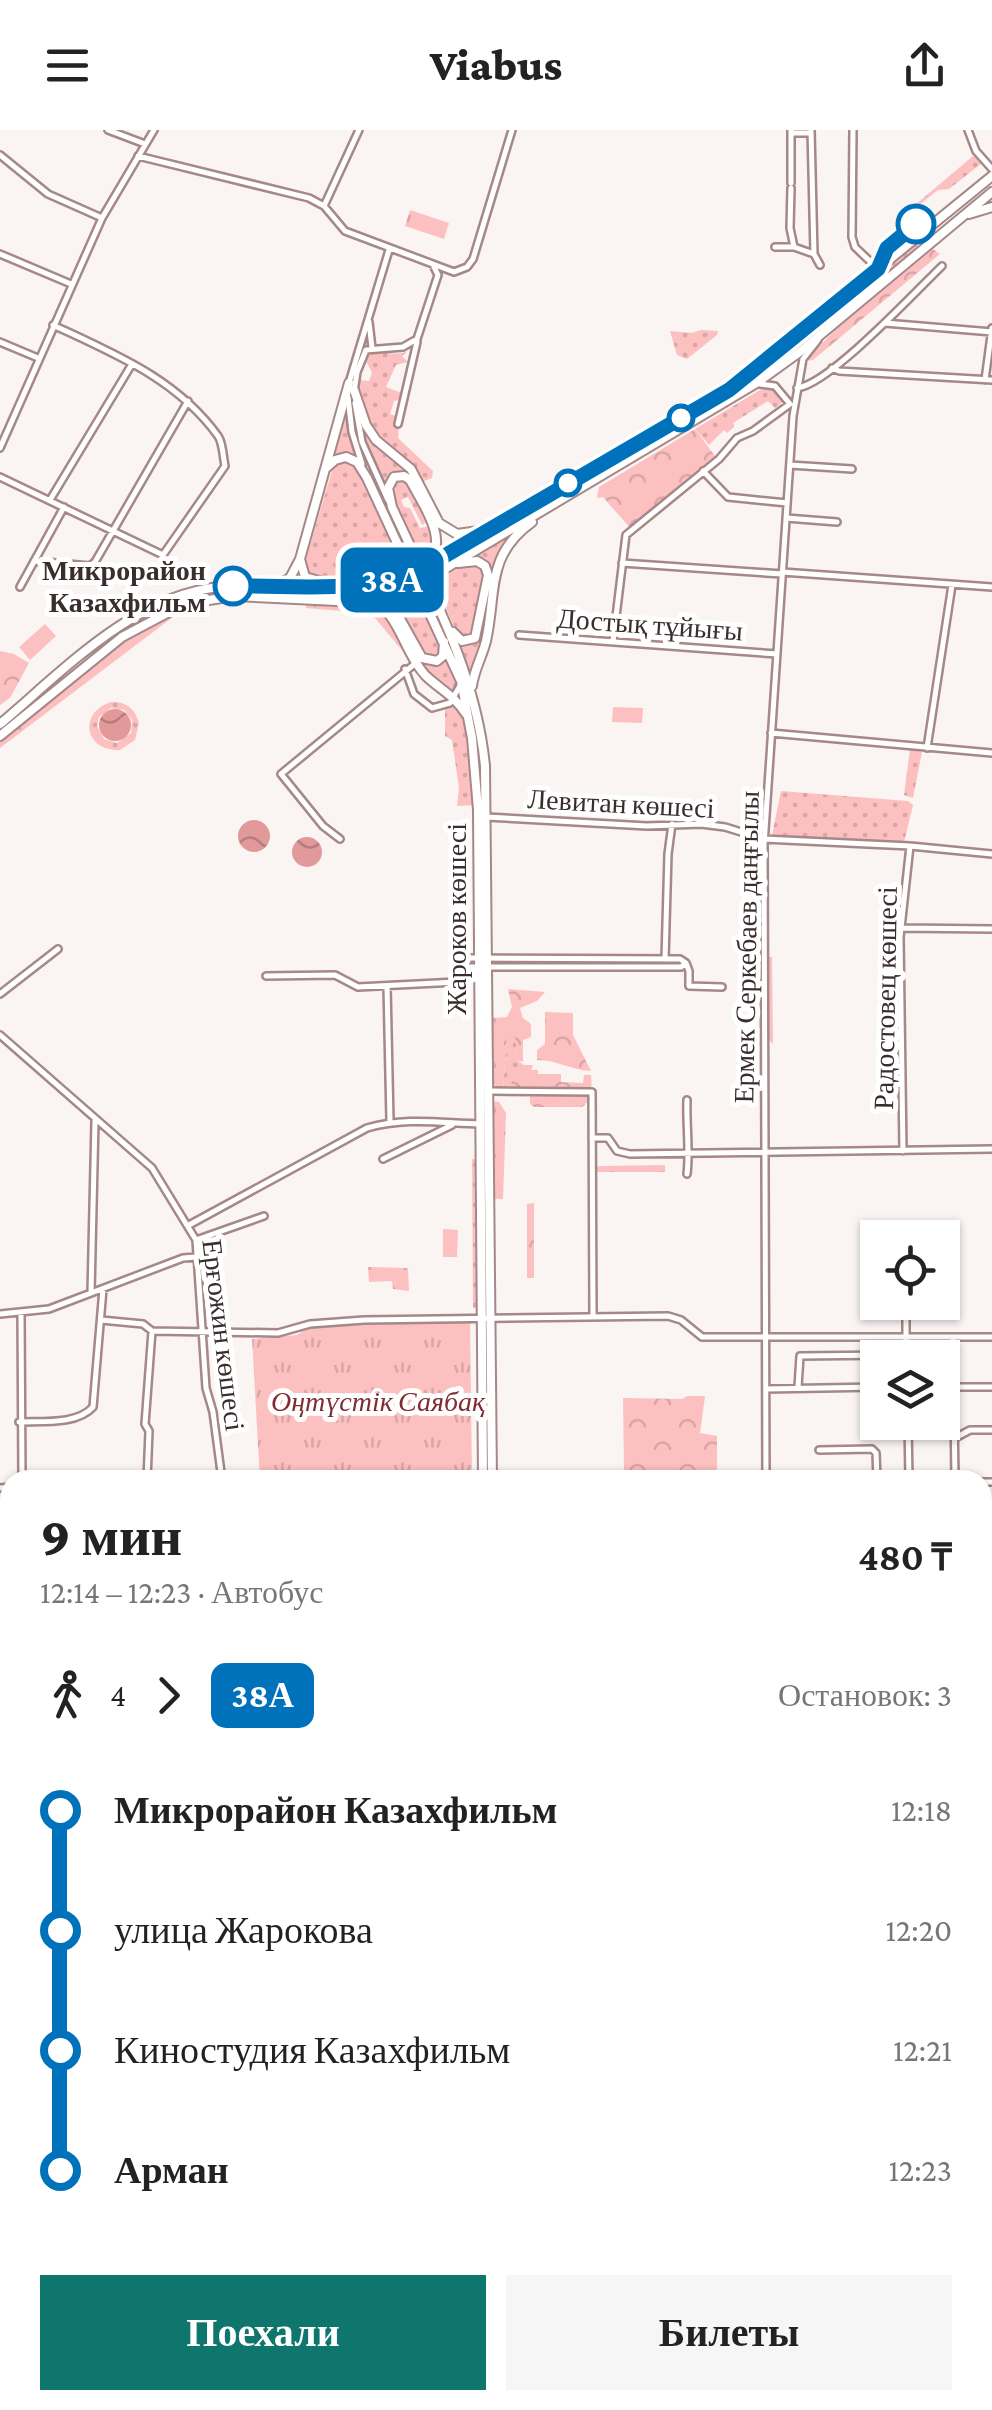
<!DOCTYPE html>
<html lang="ru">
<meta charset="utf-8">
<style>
:root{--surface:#fff;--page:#f6f6f6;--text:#222;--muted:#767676;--accent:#0f766e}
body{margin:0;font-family:"Crimson Pro",serif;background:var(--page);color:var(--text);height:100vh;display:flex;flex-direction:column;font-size:38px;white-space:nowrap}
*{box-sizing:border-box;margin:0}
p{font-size:32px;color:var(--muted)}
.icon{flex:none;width:55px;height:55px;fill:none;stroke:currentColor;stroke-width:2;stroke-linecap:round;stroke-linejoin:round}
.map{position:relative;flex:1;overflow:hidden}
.side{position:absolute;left:0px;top:1340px;width:992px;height:940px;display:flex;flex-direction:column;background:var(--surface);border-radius:30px 30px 0 0;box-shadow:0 2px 8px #0004}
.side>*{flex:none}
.badge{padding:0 20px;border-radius:15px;font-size:35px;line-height:65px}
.tools{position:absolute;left:860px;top:1090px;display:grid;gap:20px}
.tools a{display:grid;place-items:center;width:100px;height:100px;border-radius:0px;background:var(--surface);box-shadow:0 2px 8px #0004;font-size:50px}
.map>.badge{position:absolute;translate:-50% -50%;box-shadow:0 0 0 5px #fff}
.legs{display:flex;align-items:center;gap:15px;height:110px;padding:0 40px;font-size:32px}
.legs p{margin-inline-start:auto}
.overview{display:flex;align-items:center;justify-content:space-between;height:170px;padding:0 40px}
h1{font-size:55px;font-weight:800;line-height:75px}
.cta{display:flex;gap:20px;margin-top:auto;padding:20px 40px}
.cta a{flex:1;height:115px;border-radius:0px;background:var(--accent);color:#fff;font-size:40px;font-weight:800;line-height:115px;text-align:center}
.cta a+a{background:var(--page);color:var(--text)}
ul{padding:0 40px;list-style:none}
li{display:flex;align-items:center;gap:35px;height:120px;font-size:38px}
li i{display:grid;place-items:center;width:15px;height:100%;margin:0 12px;background:currentColor}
li i::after{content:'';width:25px;height:25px;margin:-12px;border:8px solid;border-radius:50%;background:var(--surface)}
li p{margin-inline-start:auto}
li:first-child i{background:linear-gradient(#0000 50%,currentColor 0)}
li:last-child i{background:linear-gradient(currentColor 50%,#0000 0)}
header{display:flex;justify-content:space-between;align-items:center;height:130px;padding:0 40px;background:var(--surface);font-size:45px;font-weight:800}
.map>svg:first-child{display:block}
.grass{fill:url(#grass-dots);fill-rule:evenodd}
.forest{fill:url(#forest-crowns)}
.park{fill:url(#park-tufts)}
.pitch{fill:#fdc0c0}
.water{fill:url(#water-waves)}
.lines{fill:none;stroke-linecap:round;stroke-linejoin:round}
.minor-casing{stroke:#a58887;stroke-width:10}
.major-casing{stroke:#a58887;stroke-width:12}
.minor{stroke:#fff;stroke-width:5}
.major{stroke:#fff;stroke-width:8}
.major-bridge-casing{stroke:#a58887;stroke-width:12;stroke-linecap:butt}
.major-bridge{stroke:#fff;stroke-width:8}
.line-1-casing{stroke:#fff;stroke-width:22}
.line-1{stroke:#0072bc;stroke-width:15}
.stop-1-dot{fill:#fff;stroke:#0072bc;stroke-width:5}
.labels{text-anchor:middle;stroke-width:10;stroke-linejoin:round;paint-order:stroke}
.stop-label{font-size:28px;font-weight:bold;fill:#3a2d2d;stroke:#fff;text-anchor:end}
.street-label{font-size:28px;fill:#3a2d2d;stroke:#fff}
.park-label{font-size:28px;font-style:italic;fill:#7f2b32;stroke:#fff}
</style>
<header><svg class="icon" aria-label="menu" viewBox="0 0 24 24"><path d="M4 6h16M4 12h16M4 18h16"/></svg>Viabus<svg class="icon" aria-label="share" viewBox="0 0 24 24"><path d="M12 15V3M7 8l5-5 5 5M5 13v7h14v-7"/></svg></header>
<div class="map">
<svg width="992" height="2280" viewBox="0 0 992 2280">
<defs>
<pattern id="grass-dots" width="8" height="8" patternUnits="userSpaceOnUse" patternTransform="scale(2.5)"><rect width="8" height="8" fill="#fdc0c0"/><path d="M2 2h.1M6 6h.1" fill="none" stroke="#daa5a5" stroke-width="1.8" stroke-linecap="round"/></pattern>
<pattern id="forest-crowns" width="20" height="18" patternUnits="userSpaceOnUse" patternTransform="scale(2.5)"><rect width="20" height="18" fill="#fdc0c0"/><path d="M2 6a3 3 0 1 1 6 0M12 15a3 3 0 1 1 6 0" fill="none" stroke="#daa5a5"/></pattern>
<pattern id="park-tufts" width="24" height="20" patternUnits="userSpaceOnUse" patternTransform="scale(2.5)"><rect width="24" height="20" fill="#fdc0c0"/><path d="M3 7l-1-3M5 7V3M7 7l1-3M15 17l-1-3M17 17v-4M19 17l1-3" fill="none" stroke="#daa5a5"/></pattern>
<pattern id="water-waves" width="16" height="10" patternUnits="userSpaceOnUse" patternTransform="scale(2.5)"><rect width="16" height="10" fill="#e1999a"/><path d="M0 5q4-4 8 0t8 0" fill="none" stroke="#b77d7e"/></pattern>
</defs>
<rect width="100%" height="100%" fill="#faf4f3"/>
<!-- grass -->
<path class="grass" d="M973,26L982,33L949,59L938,60L913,80L915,75Z
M922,109L915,119L799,216L735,262L427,440C350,479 286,446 209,463C127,481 63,547 0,599L68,540L129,493L165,474L209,460H335L406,448L734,259L798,213Z
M701,200L718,201L717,205L687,229L677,225L670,201L692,203Z
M408,221L402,226L408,232L396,235L386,257L402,263L399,270L394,271L390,284L400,287L398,308L433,341L432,348L422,352C400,312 356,308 359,250L369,251L372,243L366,231L368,225C381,219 394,227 408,221Z
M765,257L776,261L784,271L775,278L768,271L733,293L734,297L727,303L724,300L709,315L695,299Z
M345,282L355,328L345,324L332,328Z
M361,290L377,315L403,335L412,347L392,345L384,355L366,312Z
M346,330L356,337L403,438C377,446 327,463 305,442L304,436L333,337Z
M402,350L408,354L427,392L422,395L408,367L401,370L404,377L410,378L420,398L430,396L435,414L429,426L423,429L391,363L394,352Z
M515,403C483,440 496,472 483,515C479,525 474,534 471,544L459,515L473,513L480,506L491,442L488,434L474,427Z
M478,434L486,444L473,506L465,508L457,503L434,452L464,435Z
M416,461L441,515L440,525L435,529L424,527L401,486L402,471Z
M398,466C389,488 410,513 421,532L436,536L448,526L458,553L455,564L425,540L379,470Z
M306,473L379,477L388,485L411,531L375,488L366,483L306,478Z
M111,572C125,571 135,578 139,593L135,610L120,620C85,622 77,583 111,572ZM111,578L124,580L132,590L131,603L117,613L104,609L97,596L99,587Z
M456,572L468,597L475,675L457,676L459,658L452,610L445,606V579Z
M910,619L922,622L913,668L904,665Z
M781,661L908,671L913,675L904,712L772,705Z
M768,827H772L773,914L769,910Z
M680,829L684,836H495V831Z
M507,904L516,907L517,930L524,935H533L531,940L503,961Z
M472,1029L479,1030L478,1178H473Z"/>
<!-- forest -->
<path class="forest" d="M933,119L940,124L813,230L805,231L836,199Z
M695,299L715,326L631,399L603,367L597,368L599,357Z
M211,471L209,476L173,487L0,618V612L132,505L175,481Z
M0,521L14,524L29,533L10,568L0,575Z
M508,859L545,862L537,871L520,878L523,888L531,894V907L523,910V932L517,930L515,907L507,905L503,960L510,956L518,939L538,940V944H561V952L583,953L584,945H591C592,958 592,970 582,977H534L530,974V966H503V961L492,953V888L507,887L512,877Z
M545,882L573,883V905L591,941C570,940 558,930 537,930V920L545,914Z
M493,971L499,972L506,983L503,1069H495Z
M665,1035V1042H595V1037L602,1036Z
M534,1073V1148H527V1074Z
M368,1137L408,1138L409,1161L393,1159L392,1151L369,1152Z
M687,1266H705L700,1303L717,1306V1350H613L614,1342L624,1340L623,1268L682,1269Z"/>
<!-- park -->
<path class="park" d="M410,80L449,93L444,109L405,96Z
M470,1189L472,1350H260L252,1209L297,1205L311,1196Z
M0,1467L10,1469V2035L0,2070Z
M10,2055V2142L0,2141V2089Z
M122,2270H341L342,2280H138Z"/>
<!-- pitch -->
<path class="pitch" d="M45,494L56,506L30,530L19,517Z
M613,577L643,578L642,593L612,592Z
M443,1099L458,1100L457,1127H443Z"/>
<!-- water -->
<path class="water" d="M99 595a16 16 0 1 1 32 0a16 16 0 1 1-32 0Z
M238 706a16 16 0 1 1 32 0a16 16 0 1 1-32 0Z
M292 722a15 15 0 1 1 30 0a15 15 0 1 1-30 0Z"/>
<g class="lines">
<!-- minor casing -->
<g class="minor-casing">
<path id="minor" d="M108,0L145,14
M791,0V53
M811,0L814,124L820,135
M853,0L852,107L855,117L878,139
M968,0L976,21L992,39
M791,3H811
M0,25L48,64L102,88
M138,26L309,68L324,76L345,101L454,142L467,137L473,129L512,0
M791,58L790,98L794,117
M324,76L359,0
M775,117H794L814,124
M0,124L71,154
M369,192L372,218
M885,193L992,202
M0,212L38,228
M832,238L839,241L992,250
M985,250L992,198
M760,254L775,256L790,274
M348,256L389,120
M797,258C830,254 915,162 942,136
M354,262L357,242L366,220L403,217L417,209L438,145L434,137
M348,267L352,302L362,334
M355,273L362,312L388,370
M398,294L417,212
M0,318L102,88L154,0
M790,335L852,339
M703,341L728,367L787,373
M0,347L163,425L225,336C223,327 223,313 218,306C177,249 115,224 53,195
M50,370L132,234
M786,388L837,392
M34,431L90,436L95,432L188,271
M622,433L782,444
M782,442L992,457
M20,457L64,377
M519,505L777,524
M613,511L626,405L719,329L737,308L753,301L790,274
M405,539L414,564L432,578L450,573L461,554
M771,603L992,623
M927,618L952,455
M486,687L647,696L701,694L725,697L764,709L910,716L992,724
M340,709L323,696L281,644L417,532
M901,798L992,799
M665,829L668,724L672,694
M686,833L689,841V856L722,857
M266,846L335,845L358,857L457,852L469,837H681L686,833L680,829L471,828
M387,856L390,991
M0,864L58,819
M0,905L152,1038L196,1110L206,1258L213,1282L222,1350
M490,961L592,962L593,1186
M687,970C686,996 690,1020 687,1044
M592,1008H608L617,1021L630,1024L992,1019
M903,1021L900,807L910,716
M383,1029L452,995
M189,1095L367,998C406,987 440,993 480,994
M196,1110L264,1086
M91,1163L95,991
M906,1182V1228
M21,1183L22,1350
M0,1184L49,1179L183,1128L196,1127
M101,1190L143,1194L152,1201L278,1203L310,1194L364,1190L668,1186L681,1190L702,1207H992
M953,1208L955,1350
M798,1257L800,1226L889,1225
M955,1257H992
M766,1259L878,1257
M19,1292C42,1291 77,1295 93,1277L103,1159
M908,1292L909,1350
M955,1308L970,1300H992
M819,1320L872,1319L876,1323L877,1350
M147,1350L149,1301L145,1294L152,1201
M766,1350L764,715L793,286L803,229L818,210
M982,1352H992
M0,1358L10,1357
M982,1515H992
M982,1619H992
M982,1884L992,1883
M984,2064V1889
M982,2129H992
M982,2210H986V2280
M775,2270L776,2280"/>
</g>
<!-- major casing -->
<g class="major-casing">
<path id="major" d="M969,84L992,77
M354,260L366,295L376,310L411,339L439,393L457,404L479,401
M326,338L335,330L346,327L357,332L367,348L461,551L472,608L478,680L483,1350
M300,429L305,447L326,453
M428,433C450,410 422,373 410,350L404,346L394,347L388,358L392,377C431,462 476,542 485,636L492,1350
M430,434L729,260L992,46
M436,444L758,252L801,221L992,62
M280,454L290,448L300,429L349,253
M406,461L397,474L399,487L422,528L437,531L443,526L444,512
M364,466L404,458
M453,502L462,511L475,508L488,445L485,436L477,431L458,433
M472,556C474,540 482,527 486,511C497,462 485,426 532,392
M0,594C63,541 133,466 219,457C281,451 343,465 404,447
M0,606L122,507L184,474L234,466L378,473C401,491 406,525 426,546C441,560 455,566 466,584
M499,2270V2280"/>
</g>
<!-- minor -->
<use href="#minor" class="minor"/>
<!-- major -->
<use href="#major" class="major"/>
<!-- major-bridge casing -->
<g class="major-bridge-casing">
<path id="major-bridge" d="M404,447L429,435
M404,458L436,444"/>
</g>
<!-- major-bridge -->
<use href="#major-bridge" class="major-bridge"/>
</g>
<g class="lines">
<!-- line-1 casing -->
<g class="line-1-casing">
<path id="line-1" d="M233,456C300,455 367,466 429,435L729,260L878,139L887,118L916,94"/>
</g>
<!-- line-1 -->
<use href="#line-1" class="line-1"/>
</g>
<!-- markers -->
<g class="stop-1-dot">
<circle cx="916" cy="94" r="18"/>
<circle cx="681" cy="288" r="12"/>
<circle cx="568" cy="353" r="12"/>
<circle cx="233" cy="456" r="18"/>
</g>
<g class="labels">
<!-- stop labels -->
<g class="stop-label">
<text x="206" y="450">Микрорайон<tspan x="206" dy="32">Казахфильм</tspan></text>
</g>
<!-- street labels -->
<g class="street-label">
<text transform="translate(650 494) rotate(4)" y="10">Достық тұйығы</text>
<text transform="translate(621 673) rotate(3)" y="10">Левитан көшесі</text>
<text transform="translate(456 789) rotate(-90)" y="10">Жароков көшесі</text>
<text transform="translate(746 817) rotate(-89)" y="10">Ермек Серкебаев даңғылы</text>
<text transform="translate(885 868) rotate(-89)" y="10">Радостовец көшесі</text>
<text transform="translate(224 1205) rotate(83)" y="10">Ерғожин көшесі</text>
</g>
<!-- park labels -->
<g class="park-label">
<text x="378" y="1281">Оңтүстік Саябақ</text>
</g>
</g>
</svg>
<div class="tools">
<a><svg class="icon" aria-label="locate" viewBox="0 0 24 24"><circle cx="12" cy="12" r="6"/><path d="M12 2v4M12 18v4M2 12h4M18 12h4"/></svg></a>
<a><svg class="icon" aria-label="layers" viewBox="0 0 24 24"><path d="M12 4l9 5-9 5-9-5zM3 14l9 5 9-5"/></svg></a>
</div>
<b class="badge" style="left:392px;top:450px;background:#0072bc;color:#fff">38А</b>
<section class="side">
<div class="overview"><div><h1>9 мин</h1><p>12:14 – 12:23 · Автобус</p></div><b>480 ₸</b></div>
<div class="legs"><svg class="icon" aria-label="walk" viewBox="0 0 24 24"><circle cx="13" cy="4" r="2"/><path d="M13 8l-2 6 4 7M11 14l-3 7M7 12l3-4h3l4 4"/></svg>4<svg class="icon" aria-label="forward" viewBox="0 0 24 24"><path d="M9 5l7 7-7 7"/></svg><b class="badge" style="background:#0072bc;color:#fff">38А</b><p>Остановок: 3</p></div>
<ul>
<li><i style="color:#0072bc"></i><b>Микрорайон Казахфильм</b><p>12:18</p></li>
<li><i style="color:#0072bc"></i><span>улица Жарокова</span><p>12:20</p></li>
<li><i style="color:#0072bc"></i><span>Киностудия Казахфильм</span><p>12:21</p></li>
<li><i style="color:#0072bc"></i><b>Арман</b><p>12:23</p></li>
</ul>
<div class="cta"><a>Поехали</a><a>Билеты</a></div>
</section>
</div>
